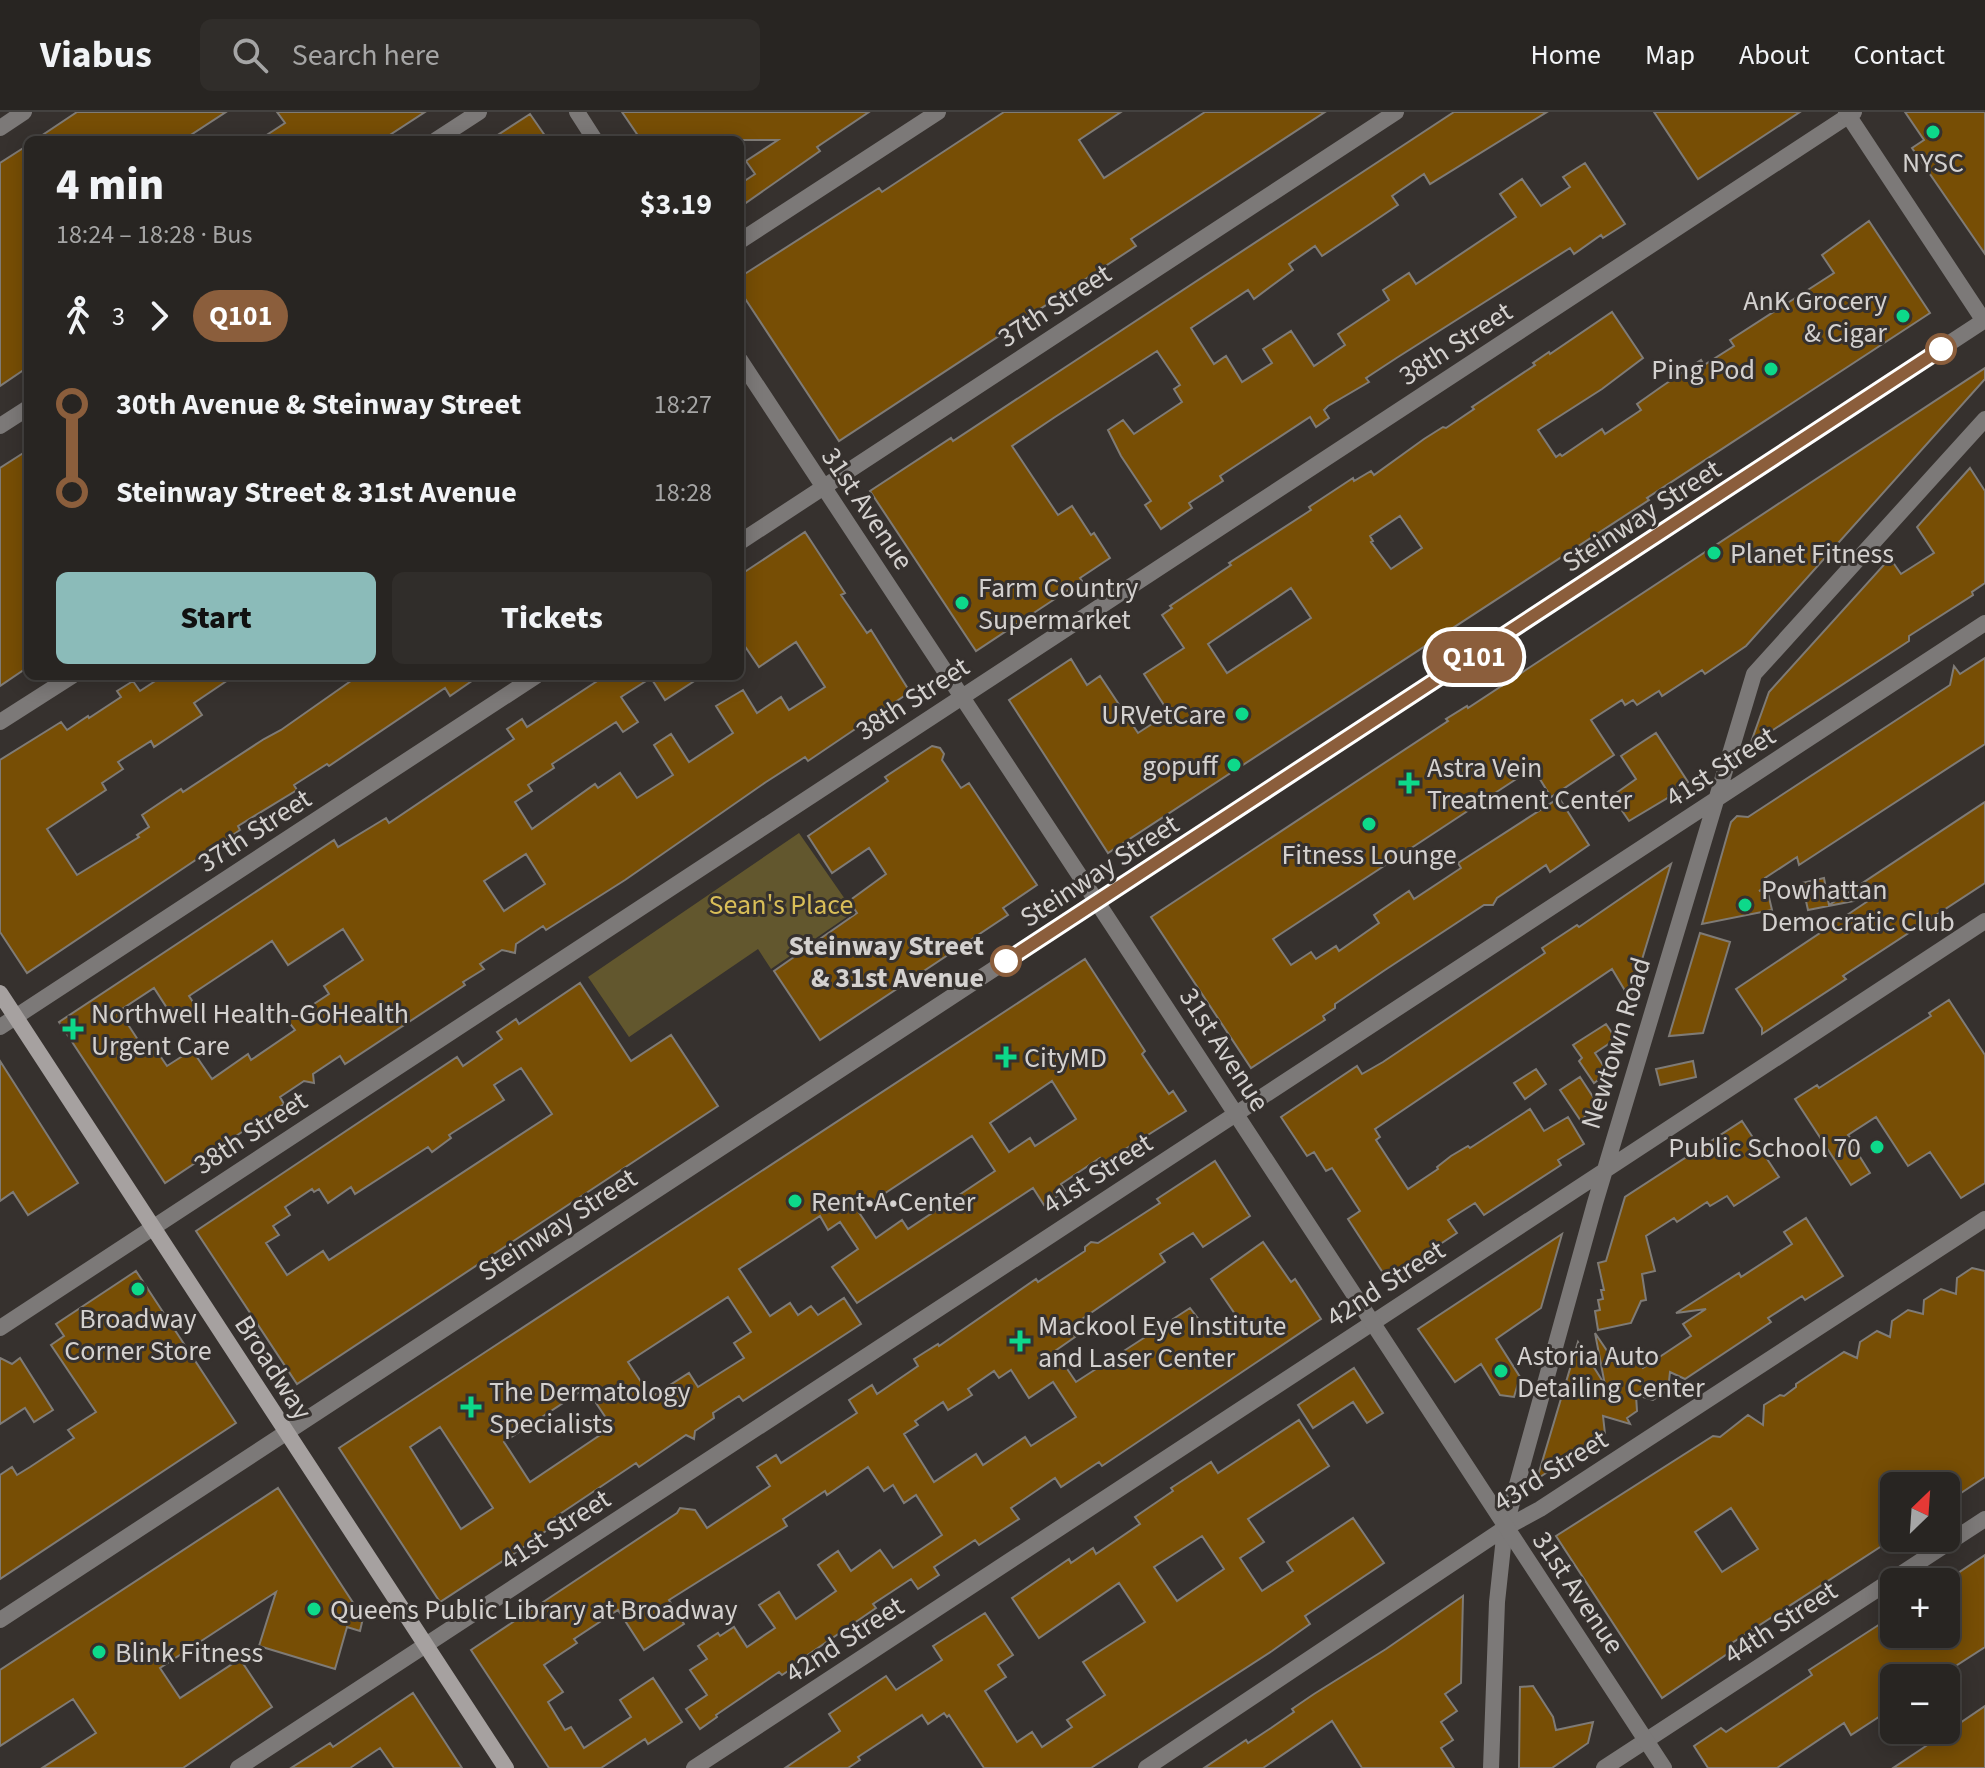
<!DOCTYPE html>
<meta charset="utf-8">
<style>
:root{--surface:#282522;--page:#302d2a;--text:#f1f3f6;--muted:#a5a5a5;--line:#444240;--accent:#8bbbb9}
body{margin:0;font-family:"Source Sans 3",sans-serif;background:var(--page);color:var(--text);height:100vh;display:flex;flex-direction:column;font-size:30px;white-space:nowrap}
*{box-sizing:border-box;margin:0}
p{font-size:26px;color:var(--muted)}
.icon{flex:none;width:44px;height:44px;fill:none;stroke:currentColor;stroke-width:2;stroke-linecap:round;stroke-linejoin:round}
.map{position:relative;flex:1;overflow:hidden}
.side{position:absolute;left:24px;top:24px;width:720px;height:544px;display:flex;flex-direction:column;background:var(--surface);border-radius:12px;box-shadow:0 4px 20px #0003,0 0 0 2px var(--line)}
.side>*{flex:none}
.badge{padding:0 16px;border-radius:26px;font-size:28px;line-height:52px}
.needle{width:52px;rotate:25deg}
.fabs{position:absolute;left:1880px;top:1360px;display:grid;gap:16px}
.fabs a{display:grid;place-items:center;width:80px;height:80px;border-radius:12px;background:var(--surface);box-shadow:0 4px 20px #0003,0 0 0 2px var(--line);font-size:40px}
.map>.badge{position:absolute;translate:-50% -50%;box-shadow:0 0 0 4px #fff}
.legs{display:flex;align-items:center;gap:12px;height:88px;padding:0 32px;font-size:26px}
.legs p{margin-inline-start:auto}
.head{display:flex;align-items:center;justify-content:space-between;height:136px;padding:0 32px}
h1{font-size:44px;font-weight:800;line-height:60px}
.button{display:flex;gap:16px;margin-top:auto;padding:16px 32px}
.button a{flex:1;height:92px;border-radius:12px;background:var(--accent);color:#111;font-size:32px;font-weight:800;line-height:92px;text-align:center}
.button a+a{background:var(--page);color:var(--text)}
ul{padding:0 32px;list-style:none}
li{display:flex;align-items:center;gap:28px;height:88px;font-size:30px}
li i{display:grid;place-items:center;width:12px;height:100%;margin:0 10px;background:currentColor}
li i::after{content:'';width:20px;height:20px;margin:-10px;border:6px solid;border-radius:50%;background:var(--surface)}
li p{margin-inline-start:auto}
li:first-child i{background:linear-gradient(#0000 50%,currentColor 0)}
li:last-child i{background:linear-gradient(currentColor 50%,#0000 0)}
header{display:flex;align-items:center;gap:48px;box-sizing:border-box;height:112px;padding:0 40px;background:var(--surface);border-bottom:2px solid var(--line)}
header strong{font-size:38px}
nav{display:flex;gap:44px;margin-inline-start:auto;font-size:28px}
.search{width:560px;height:72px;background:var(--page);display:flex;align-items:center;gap:20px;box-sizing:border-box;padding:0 28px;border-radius:12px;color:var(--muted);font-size:30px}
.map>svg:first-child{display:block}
.green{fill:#62572e}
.building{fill:#774e05;stroke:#7f7b76;stroke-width:2;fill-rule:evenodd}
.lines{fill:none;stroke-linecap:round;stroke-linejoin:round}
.minor{stroke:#7c7978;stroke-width:16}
.tertiary{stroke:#7c7978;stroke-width:16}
.secondary{stroke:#a6a1a0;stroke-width:16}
.line-1-casing{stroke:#fff;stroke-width:18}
.line-1{stroke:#8b5e3c;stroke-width:12}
.poi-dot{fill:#0dd98a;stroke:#36312e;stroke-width:3}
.stop-1-dot{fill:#fff;stroke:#8b5e3c;stroke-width:4}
.labels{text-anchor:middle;stroke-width:6;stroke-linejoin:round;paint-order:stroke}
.poi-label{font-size:28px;fill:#d4d1cf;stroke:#36312e;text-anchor:start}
.street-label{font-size:28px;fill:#d4d1cf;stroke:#36312e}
.park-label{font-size:28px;fill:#d9be58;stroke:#36312e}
.stop-label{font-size:28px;font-weight:bold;fill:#d4d1cf;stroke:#36312e;text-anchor:end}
</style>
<header>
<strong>Viabus</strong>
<div class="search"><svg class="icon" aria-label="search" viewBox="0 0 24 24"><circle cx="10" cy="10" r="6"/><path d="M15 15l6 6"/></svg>Search here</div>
<nav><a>Home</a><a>Map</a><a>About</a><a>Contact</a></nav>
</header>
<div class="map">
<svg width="1985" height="1656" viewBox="0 0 1985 1656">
<rect width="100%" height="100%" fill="#36312e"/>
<!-- green -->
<path class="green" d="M799,721L854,800L771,857L758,837L629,925L588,865Z"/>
<!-- building -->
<path class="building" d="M77,0H226L183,28H35Z
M277,0H425L382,28H259L285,11Z
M622,0H869L817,35L820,39L740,95V72L755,62L746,49L778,28H641Z
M1004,0H1121L1079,28L1104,66L1205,0H1325L1131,127L1136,134L839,329L740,179V165L879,76L882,80Z
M1454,0H1547L1430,72L1424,62L1392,84L1398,93L1370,112L1322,144L1315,134L1289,152L1293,158L1254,187L1248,178L1191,216L1214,252L1226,244L1242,270L1272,251L1263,237L1291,219L1314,254L1345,233L1338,222L1389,188L1383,178L1409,161L1416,172L1516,105L1500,82L1522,67L1541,94L1570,75L1563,65L1585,51L1625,112L1603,126L1601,123L1574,142L1570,136L1398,245L1366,266L1369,270L1328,294L1324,298L1329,306L1316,315L1310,305L1220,364L1223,369L1189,391L1192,396L1161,417L1145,393L1151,389L1121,344L1108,318L1123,308L1134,322L1182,290L1174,277L1180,273L1157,239L1055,305L1012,334L1058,403L1072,394L1091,423L1094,421L1110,446L1080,466L1082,469L976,539L870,379L951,326L953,329Z
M1654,0H1800L1698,67Z
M1905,0H1985V142L1912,36L1924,28Z
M530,2L548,28H490Z
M28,33V255L0,274V51Z
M1869,109L1930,201L1647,386L1649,388L1108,741L1009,588L1071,547L1087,573L1100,564L1138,621L1169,601L1144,562L1184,536L1162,503L1172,496L1170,494L1231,453L1229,451L1311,398L1309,395L1353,366L1354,369L1371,359L1374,363L1424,327L1443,315L1446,316L1474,297L1472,295L1535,253L1533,251L1549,240L1550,242L1612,200L1643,246L1602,277L1538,318L1556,345L1560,342L1562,344L1602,317L1605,322L1641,298L1637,292L1661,275L1701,248L1704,253L1734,234L1730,228L1834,161L1822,143ZM1400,404L1422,436L1391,457L1371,430L1373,429L1370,424ZM1291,476L1311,506L1227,561L1208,532Z
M1985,256V267L1746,534L1705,562L1702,558L1662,584L1659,579L1637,593L1633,588L1625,593L1622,588L1591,608L1614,643L1551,685L1533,656L1273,827L1291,853L1311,840L1316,847L1336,834L1339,839L1379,811L1374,803L1409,779L1414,787L1461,756L1458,751L1559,686L1589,733L1550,760L1546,753L1497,786L1493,793H1484L1385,858L1335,892V896L1323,904L1325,908L1251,956L1151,805L1448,609L1446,607L1467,594L1468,596Z
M28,338V555L0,574V356Z
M1970,356L1985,379V471L1972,480L1973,483L1909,524V529L1750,633L1769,580L1890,446L1901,462L1934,441L1917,415Z
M805,420L845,481L841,483L867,521L871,518L910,580L808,649L805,645L766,670L625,768L546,818L543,814L516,832L515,841L502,838L480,852L484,857L463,870L465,873L345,952L340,944L313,962L314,971L304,969L280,985L284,992L165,1071L59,910L334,728L338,735L386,706L389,711L514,627L507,617L522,607L527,615L605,564H702L665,588L651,566L621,585L638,610L623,620L616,610L552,652L554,656L528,673L532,679L515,690L532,717L595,672L598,676L620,661L637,686L673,663L654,633L671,622L689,650L733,621L716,594L743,578L757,601L781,585L789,598L825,575L796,530L759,555L740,527V463ZM526,742L545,772L504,799L484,769ZM343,817L363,848L324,874L329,882L288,909L295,918L251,948L248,942L212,967L192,938L167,954L154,935L146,940L119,899L154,876L176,910L197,896L189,884L272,829L288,853Z
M1985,546V632L1799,753L1797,745L1765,766L1766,774L1759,779L1767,777L1772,798L1702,812L1731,710L1737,704L1748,705L1950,573L1954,554L1960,562Z
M163,564H234L194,591L202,603L154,635L151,629L118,650L123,657L102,671L106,678L47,717L77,763L139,725L137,723L149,715L142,703L181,677L183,680L264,627L281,618L358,564H479L450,584L445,576L329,654L327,652L294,673L297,678L238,714L240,718L218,733L27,861L0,820V648L61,610L67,618L88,604L89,606L121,585L117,579L133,569L140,579Z
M1656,621L1688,670L1668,683L1669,685L1629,709L1612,684L1636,667L1621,644Z
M932,634L940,636L944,642L942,648L961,676L969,671L1037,773L1003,796L1008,803L820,928L774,859L857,801L849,789L886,762L869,736L832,761L808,724L888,669L885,665Z
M1985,690V771L1843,864L1846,867L1762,922V916L1736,877L1874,785L1808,798L1802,771L1824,766L1829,793Z
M1671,752L1630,887L1612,857L1375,1017L1380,1025L1376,1028L1408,1077L1438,1057L1437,1055L1451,1044L1468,1034L1470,1036L1530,997L1544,1019L1568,1005L1584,1032L1558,1048L1561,1053L1484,1103L1475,1091L1448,1108L1457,1121L1387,1167L1348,1107L1360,1099L1332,1056L1326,1059L1314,1040L1307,1044L1281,1005L1357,954L1362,962L1383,950L1545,841L1542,836L1577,813L1579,815Z
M1700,821L1730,830L1722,857L1703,921L1669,924Z
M1085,847L1145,939L1142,942L1169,982L1173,979L1186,999L1103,1051L1100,1046L1061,1072L1065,1079L1044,1093L1033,1076L857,1191L832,1155L858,1137L840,1110L828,1118L820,1104L779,1131L739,1157L770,1204L790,1191L798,1203L811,1194L818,1203L844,1186L861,1212L743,1289L739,1284L713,1301L714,1306L695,1319L694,1327L686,1323L639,1355L636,1351L554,1406L557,1411L518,1439L440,1490L339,1336ZM1052,969L1076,1007L1035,1034L1030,1026L1009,1040L990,1011ZM972,1024L995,1059L908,1117L902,1108L876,1126L858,1099ZM728,1185L751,1220L734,1231L744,1246L698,1275L689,1261L651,1285L628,1250ZM586,1276L612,1315L530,1370L504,1330ZM440,1315L493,1396L461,1417L410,1335Z
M580,871L631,949L671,923L718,994L297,1272L196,1119L457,945L463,954L502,927L497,920L516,907L519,912ZM521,956L552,1002L329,1148L323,1139L287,1163L266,1131L279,1123L273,1114L290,1103L285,1095L312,1077L314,1080L319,1077L328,1091L351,1075L355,1082L428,1035L432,1040L451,1026L449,1023L504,988L494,973Z
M1949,888L1985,943V1071L1961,1086L1930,1040L1908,1054L1876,1005L1848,1023L1852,1028L1850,1029L1870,1061L1851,1073L1795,987L1817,973L1819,976L1931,904L1929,901Z
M1606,912L1616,927L1595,941L1608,961L1594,971L1579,949L1582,946L1573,933Z
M0,949L78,1071L28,1103L13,1080L0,1089Z
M1693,949L1696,965L1660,973L1656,957Z
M1536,957L1546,972L1525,987L1514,971Z
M1580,965L1597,991L1581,1009L1560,978Z
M1742,1009L1779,1065L1734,1094L1727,1084L1710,1094L1707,1090L1677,1110L1674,1106L1646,1124L1655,1159L1642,1162L1646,1188L1641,1189L1631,1211L1598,1218L1595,1199L1600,1198L1598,1188L1603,1187L1601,1178H1604L1598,1151L1606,1149L1625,1085Z
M1215,1049L1250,1104L1203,1135L1193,1121L1160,1142L1165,1150L1069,1216L1075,1225L1055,1239L1076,1270L1190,1196L1211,1223L1237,1205L1211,1167L1263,1130L1291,1170L1295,1167L1321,1207L1102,1354L1099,1350L1061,1375L1055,1366L1036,1379L1011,1396L1019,1407L979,1433L975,1428L934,1455L939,1463L918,1477L911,1467L873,1492L876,1496L796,1551L797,1553L782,1563L779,1560L716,1603L717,1605L700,1617L686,1597L707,1583L690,1558L707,1547L698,1534L718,1521L720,1524L734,1515L747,1535L775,1516L759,1493L779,1480L796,1507L836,1479L818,1453L838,1439L851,1459L880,1438L893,1456L942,1423L916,1383L904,1391L893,1373L884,1379L868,1355L827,1383L825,1379L783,1407L787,1414L669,1488L684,1512L644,1538L618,1498L574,1527L577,1531L544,1553L563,1580L548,1590L565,1618L571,1615L584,1636L631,1605L620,1588L653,1566L682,1610L648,1632L645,1627L601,1656H549L471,1538L677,1401L680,1396L695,1398L707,1416L770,1374L757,1355L776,1343L781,1351L857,1301L849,1288L872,1273L877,1282L918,1254L914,1247L938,1232L939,1234L1036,1167L1038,1170L1085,1139V1135L1091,1130L1098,1131L1160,1091L1157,1087ZM1011,1258L1029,1286L1053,1270L1076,1305L1031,1334L1025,1325L983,1353L976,1342L934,1370L904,1322L918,1313L915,1309L943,1290L948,1298L972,1283L968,1277L994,1259L999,1266Z
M1806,1106L1843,1164L1805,1188L1802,1184L1768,1206L1771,1210L1685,1267L1670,1260L1668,1278L1653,1288L1636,1283L1637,1299L1627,1306L1630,1312L1603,1304L1605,1322L1537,1367L1578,1230L1605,1273L1595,1221L1618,1255L1634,1244L1643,1256L1691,1224L1683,1212L1706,1197L1676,1201L1739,1161L1741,1165L1792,1132L1784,1120Z
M1562,1122L1541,1196L1496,1227L1520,1265L1514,1285L1500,1283L1481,1252L1455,1270L1418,1217Z
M1972,1156L1985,1159V1365L1946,1391V1374H1894V1426L1732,1531L1736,1536L1662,1586L1556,1424L1713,1324L1720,1325L1748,1303L1763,1313L1764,1293L1780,1283L1784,1284L1796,1275V1272L1844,1240L1857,1246L1860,1230L1877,1219L1890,1225L1892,1209L1908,1198L1923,1202L1924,1188L1941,1177L1956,1182L1957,1166ZM1731,1396L1758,1437L1722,1460L1695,1420Z
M136,1159L236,1311L0,1467V1363L12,1355L17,1363L30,1355L74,1326L68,1318L96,1300L51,1233L64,1224L56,1212Z
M0,1246L12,1252L20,1246L53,1298L34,1310L25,1296L0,1312Z
M1354,1256L1383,1301L1367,1311L1353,1290L1313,1316L1298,1293Z
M1299,1308L1329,1354L1248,1407L1264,1430L1240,1446L1262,1479L1293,1459L1287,1450L1353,1406L1384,1451L1305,1504L1310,1512L1272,1539L1091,1656H984L949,1603L947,1605L944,1601L928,1612L922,1603L858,1645L860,1648L848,1656H785L840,1619L829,1602L886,1564L896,1578L942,1548L933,1534L985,1501L1013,1543L998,1553L1006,1565L985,1579L1017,1630L1032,1620L1042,1635L1072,1615L1067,1608L1105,1583L1083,1550L1145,1510L1119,1471L1039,1526L1012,1486L1069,1447L1071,1451L1093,1436L1096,1442L1140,1412L1135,1405L1173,1379L1171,1376L1211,1350L1218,1361ZM1202,1424L1224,1457L1177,1489L1154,1455Z
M278,1376L363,1506L360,1519L347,1515L335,1557L259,1534L276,1480L160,1556L180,1586L240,1547L272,1595L183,1656H42L96,1621L73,1587L0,1634V1558Z
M1985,1443V1535L1937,1566H1894V1595L1851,1623L1844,1611L1777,1656H1708L1694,1634L1721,1616L1726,1620L1812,1563L1809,1558L1894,1503V1522H1946V1469Z
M1463,1484L1461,1571L1445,1582L1457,1599L1441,1610L1453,1628L1441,1636L1454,1656H1362L1332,1609L1263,1656H1204L1246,1628L1248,1631L1271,1616L1294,1600L1292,1597L1314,1582L1386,1537Z
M1533,1574L1553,1605L1556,1618L1593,1610L1588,1631L1552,1656H1519L1520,1575Z
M413,1581L462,1656H394L380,1636L350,1656H291L330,1631L333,1635Z
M1985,1594V1656H1893L1932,1630Z"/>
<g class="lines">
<!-- minor -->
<path class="minor" d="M577,0L595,28
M0,16L24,0
M436,28L479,0
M740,129L938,0
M740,248L1097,790
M0,314L28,296
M740,430L1396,0
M0,610L72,564
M0,915L536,564
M0,1216L1854,0
M238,1656L1985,511
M694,1656L1985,809
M1146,1656L1505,1416L1540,1397L1985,1107
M1491,1656L1497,1490L1505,1416L1595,1091L1754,562L1985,307
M1604,1656L1985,1407"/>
<!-- tertiary -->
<path class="tertiary" d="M1846,0L1984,209
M1097,790L1664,1656
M0,1508L1985,208"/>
<!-- secondary -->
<path class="secondary" d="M0,881L506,1656"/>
</g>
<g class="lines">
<!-- line-1 casing -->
<g class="line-1-casing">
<path id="line-1" d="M1006,849L1941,237"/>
</g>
<!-- line-1 -->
<use href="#line-1" class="line-1"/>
</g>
<!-- markers -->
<g class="poi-dot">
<circle cx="1933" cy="20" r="8"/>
<circle cx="1903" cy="204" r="8"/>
<circle cx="1771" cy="257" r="8"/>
<circle cx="1714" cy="441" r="8"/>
<circle cx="962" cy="491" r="8"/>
<circle cx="1242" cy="602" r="8"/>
<circle cx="1234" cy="653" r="8"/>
<path d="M1405 659h8v8h8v8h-8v8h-8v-8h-8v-8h8z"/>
<circle cx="1369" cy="712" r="8"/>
<circle cx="1745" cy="793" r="8"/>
<path d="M69 905h8v8h8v8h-8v8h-8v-8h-8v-8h8z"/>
<path d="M1002 933h8v8h8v8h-8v8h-8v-8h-8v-8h8z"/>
<circle cx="1877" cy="1035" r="8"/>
<circle cx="795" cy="1089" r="8"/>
<circle cx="138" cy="1177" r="8"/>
<path d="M1016 1217h8v8h8v8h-8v8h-8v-8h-8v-8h8z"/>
<circle cx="1501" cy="1259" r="8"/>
<path d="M467 1283h8v8h8v8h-8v8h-8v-8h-8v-8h8z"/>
<circle cx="314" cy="1497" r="8"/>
<circle cx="99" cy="1540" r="8"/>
</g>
<g class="stop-1-dot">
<circle cx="1941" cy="237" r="14"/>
<circle cx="1006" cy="849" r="14"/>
</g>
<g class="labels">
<!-- poi labels -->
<g class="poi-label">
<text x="1933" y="60" text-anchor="middle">NYSC</text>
<text x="1887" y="198" text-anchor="end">AnK Grocery<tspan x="1887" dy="32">&amp; Cigar</tspan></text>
<text x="1755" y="267" text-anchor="end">Ping Pod</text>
<text x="1730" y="451">Planet Fitness</text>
<text x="978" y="485">Farm Country<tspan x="978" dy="32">Supermarket</tspan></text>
<text x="1226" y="612" text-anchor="end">URVetCare</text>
<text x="1218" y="663" text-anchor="end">gopuff</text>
<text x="1427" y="665">Astra Vein<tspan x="1427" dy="32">Treatment Center</tspan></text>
<text x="1369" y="752" text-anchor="middle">Fitness Lounge</text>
<text x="1761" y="787">Powhattan<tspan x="1761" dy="32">Democratic Club</tspan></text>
<text x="91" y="911">Northwell Health-GoHealth<tspan x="91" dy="32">Urgent Care</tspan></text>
<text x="1024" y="955">CityMD</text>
<text x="1861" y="1045" text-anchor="end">Public School 70</text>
<text x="811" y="1099">Rent•A•Center</text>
<text x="138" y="1216" text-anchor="middle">Broadway<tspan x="138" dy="32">Corner Store</tspan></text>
<text x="1038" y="1223">Mackool Eye Institute<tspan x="1038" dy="32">and Laser Center</tspan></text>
<text x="1517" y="1253">Astoria Auto<tspan x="1517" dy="32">Detailing Center</tspan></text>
<text x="489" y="1289">The Dermatology<tspan x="489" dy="32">Specialists</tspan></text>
<text x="330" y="1507">Queens Public Library at Broadway</text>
<text x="115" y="1550">Blink Fitness</text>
</g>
<!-- street labels -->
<g class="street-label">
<text transform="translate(1054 193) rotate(-33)" y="10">37th Street</text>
<text transform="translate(1455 231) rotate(-33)" y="10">38th Street</text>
<text transform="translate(868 396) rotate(56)" y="10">31st Avenue</text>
<text transform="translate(1641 403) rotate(-33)" y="10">Steinway Street</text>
<text transform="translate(912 586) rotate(-33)" y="10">38th Street</text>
<text transform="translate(1720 654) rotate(-33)" y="10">41st Street</text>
<text transform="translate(254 718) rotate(-33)" y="10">37th Street</text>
<text transform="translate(1099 758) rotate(-33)" y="10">Steinway Street</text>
<text transform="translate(1615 931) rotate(-73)" y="10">Newtown Road</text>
<text transform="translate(1225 937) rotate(57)" y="10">31st Avenue</text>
<text transform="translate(250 1020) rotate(-33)" y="10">38th Street</text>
<text transform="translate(1097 1061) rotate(-33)" y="10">41st Street</text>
<text transform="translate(557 1112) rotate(-33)" y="10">Steinway Street</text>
<text transform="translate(1385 1171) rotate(-33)" y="10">42nd Street</text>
<text transform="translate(274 1255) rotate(57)" y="10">Broadway</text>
<text transform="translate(1550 1358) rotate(-32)" y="10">43rd Street</text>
<text transform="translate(555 1417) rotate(-33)" y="10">41st Street</text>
<text transform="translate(1579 1480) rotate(56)" y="10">31st Avenue</text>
<text transform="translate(1780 1510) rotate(-33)" y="10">44th Street</text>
<text transform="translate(844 1527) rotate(-33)" y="10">42nd Street</text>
</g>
<!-- park labels -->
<g class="park-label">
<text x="781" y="802">Sean's Place</text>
</g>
<!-- stop labels -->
<g class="stop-label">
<text x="984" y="843">Steinway Street<tspan x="984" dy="32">&amp; 31st Avenue</tspan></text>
</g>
</g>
</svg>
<div class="fabs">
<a><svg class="needle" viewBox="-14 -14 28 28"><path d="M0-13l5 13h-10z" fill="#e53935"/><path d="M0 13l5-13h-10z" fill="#a5a5a5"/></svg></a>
<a>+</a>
<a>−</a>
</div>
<b class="badge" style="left:1474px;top:545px;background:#8b5e3c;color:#fff">Q101</b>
<section class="side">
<div class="head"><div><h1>4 min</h1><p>18:24 – 18:28 · Bus</p></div><b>$3.19</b></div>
<div class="legs"><svg class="icon" aria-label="walk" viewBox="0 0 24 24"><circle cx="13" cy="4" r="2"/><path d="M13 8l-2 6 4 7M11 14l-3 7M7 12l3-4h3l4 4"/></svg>3<svg class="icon" aria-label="forward" viewBox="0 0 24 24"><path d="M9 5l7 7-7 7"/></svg><b class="badge" style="background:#8b5e3c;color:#fff">Q101</b></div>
<ul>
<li><i style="color:#8b5e3c"></i><b>30th Avenue &amp; Steinway Street</b><p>18:27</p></li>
<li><i style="color:#8b5e3c"></i><b>Steinway Street &amp; 31st Avenue</b><p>18:28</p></li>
</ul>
<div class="button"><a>Start</a><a>Tickets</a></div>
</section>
</div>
